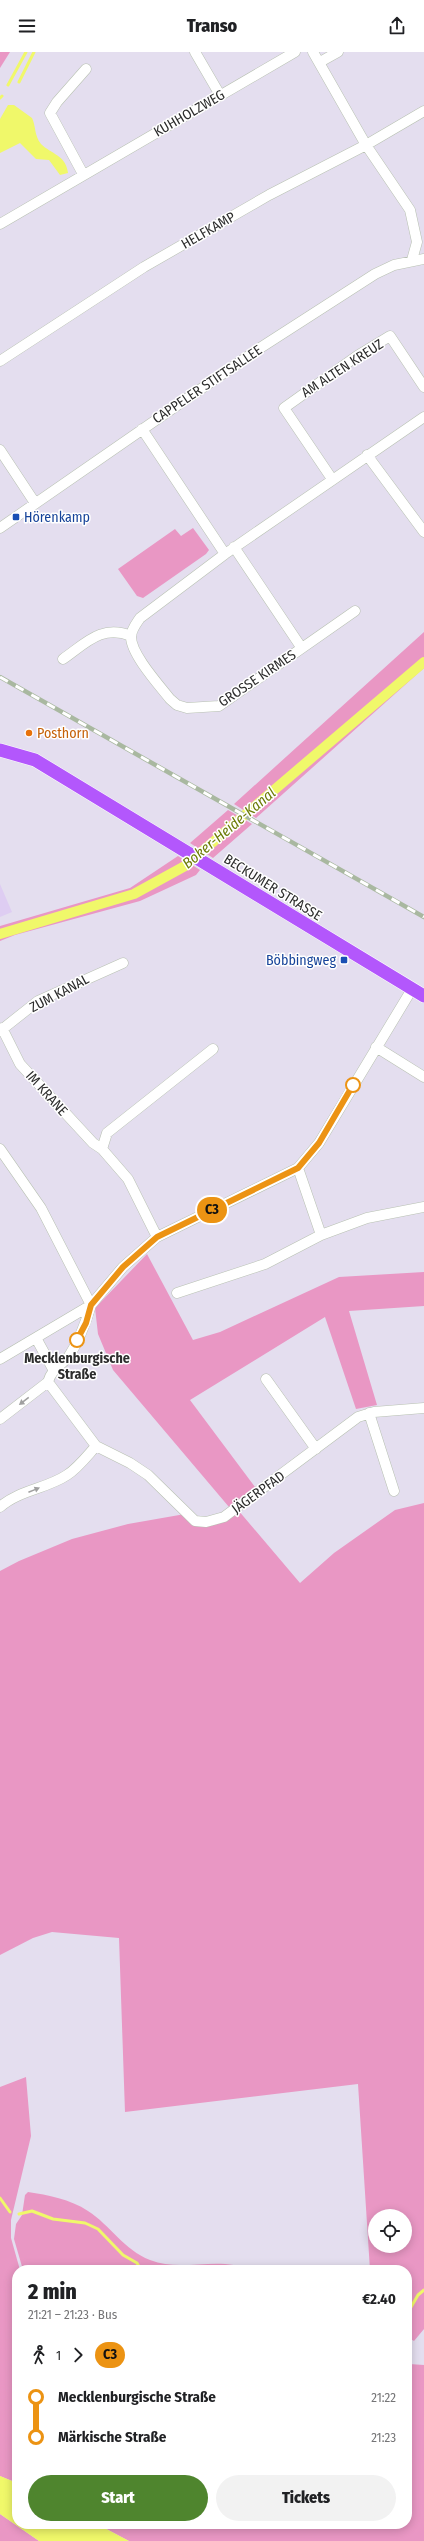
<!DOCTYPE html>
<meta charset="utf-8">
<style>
:root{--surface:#fff;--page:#f2f2f2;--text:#202124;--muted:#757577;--accent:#4f852e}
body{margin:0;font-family:"Fira Sans Condensed",sans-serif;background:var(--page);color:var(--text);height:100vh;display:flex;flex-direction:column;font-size:15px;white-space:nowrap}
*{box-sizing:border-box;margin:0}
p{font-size:13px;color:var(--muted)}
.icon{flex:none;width:22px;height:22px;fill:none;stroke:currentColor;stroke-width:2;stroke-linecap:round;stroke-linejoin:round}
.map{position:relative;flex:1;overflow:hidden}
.drawer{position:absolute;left:12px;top:2213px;width:400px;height:264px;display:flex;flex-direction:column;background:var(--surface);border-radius:16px;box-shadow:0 2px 10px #0003}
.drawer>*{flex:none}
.badge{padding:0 8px;border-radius:13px;font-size:14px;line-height:26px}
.buttons{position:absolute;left:368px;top:2157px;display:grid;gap:8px}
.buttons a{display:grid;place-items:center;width:44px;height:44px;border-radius:50%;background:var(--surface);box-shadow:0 2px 10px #0003;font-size:20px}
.map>.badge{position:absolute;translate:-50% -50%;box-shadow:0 0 0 2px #fff}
.legs{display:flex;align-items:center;gap:6px;height:44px;padding:0 16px;font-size:13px}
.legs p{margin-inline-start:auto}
.overview{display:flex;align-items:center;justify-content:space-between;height:68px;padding:0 16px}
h1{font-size:22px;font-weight:800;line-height:30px}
.button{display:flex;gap:8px;margin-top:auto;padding:8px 16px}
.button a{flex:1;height:46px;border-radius:24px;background:var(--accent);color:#fff;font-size:16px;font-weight:800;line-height:46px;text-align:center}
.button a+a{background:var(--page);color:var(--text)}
ul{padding:0 16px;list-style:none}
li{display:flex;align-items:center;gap:14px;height:40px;font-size:15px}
li i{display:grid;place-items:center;width:6px;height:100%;margin:0 5px;background:currentColor}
li i::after{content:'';width:10px;height:10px;margin:-5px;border:3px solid;border-radius:50%;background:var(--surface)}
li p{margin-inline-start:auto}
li:first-child i{background:linear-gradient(#0000 50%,currentColor 0)}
li:last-child i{background:linear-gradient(currentColor 50%,#0000 0)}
header{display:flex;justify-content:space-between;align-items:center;height:52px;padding:0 16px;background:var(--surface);font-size:18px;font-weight:800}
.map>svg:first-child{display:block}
.education{fill:#decdf2}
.green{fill:#e997c4;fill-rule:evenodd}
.water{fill:#f0f86a}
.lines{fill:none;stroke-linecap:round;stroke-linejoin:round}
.stream{stroke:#f0f86a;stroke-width:3}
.canal{stroke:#f0f86a;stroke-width:10}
.minor-casing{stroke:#b8c1b2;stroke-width:11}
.major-casing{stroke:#fff;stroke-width:14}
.minor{stroke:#fff;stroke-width:10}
.major{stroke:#b357fc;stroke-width:13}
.rail-casing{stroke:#a9b8a0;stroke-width:4.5}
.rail{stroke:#fff;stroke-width:3;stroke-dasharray:9;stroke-linecap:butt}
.oneway{fill:#a0a0a0}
.line-1-casing{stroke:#fff;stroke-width:9}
.line-1{stroke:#ec9313;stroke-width:6}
.transit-dot{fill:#1a4fb4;stroke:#fff;stroke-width:1.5}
.food-dot{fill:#e8710a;stroke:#fff;stroke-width:1.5}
.stop-1-dot{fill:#fff;stroke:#ec9313;stroke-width:2}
.labels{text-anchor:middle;stroke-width:3;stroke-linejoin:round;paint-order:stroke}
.street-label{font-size:14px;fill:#2d2d2d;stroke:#fff}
.transit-label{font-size:14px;fill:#164399;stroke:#fff;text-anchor:start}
.food-label{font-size:14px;fill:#c56008;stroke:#fff;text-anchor:start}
.stop-label{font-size:14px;font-weight:bold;fill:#2d2d2d;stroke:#fff}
.water-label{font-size:15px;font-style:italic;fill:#6c7c07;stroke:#fff}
</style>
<header><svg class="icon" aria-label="menu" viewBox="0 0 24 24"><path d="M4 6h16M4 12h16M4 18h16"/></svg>Transo<svg class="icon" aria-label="share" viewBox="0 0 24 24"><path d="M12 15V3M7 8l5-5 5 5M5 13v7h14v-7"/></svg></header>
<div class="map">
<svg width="424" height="2489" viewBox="0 0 424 2489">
<rect width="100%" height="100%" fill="#e4deef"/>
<!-- education -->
<path class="education" d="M0,832L12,860L0,865Z"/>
<!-- green -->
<path class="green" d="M0,0H10L0,16Z
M193,476L209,498L206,502L143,546L137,544L118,517L175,477L181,484Z
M424,580V616L256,766L234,752Z
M228,758L252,772L213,806L190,791Z
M178,804L200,818L196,823L140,849L15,883L0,889V874L130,836Z
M147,1202L193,1288L220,1280L339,1225L424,1220V1254L349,1259L377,1353L356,1357L325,1265L190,1348L255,1435L229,1455L113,1318L98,1282L95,1256Z
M424,1451V2277L414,2289L407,2285V2218H370L358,2032L125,2060L119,1886L52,1880L33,1886L0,1903V1519L19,1509L72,1487L128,1472L185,1462L206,1471L238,1458L300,1531L334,1501L395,1458ZM375,2164H405V2194H375Z
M26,2025L31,2084L11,2168V2186L20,2218H17V2431L0,2424V2035Z
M28,2140C48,2143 70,2147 88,2159C110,2173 124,2198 150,2208C183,2221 217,2203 251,2218H23L14,2187L16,2172L22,2163L25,2143Z
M407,2295L409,2312L424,2313V2489H129L97,2472H407Z
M0,2462L39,2489H0Z"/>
<!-- water -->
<path class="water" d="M8,53H14L32,66C36,74 34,83 41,92C51,102 66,103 68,121L60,123L49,108L36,107L20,91L0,101V67Z
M0,2424L17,2431V2472H97L129,2489H39L0,2462Z"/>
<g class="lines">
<!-- stream -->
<path class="stream" d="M19,30L34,0
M8,33L26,0
M0,46L2,44
M0,2146L10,2160
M19,2162L32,2159L53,2167L85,2171L98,2177L123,2203L137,2211L141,2218
M206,2218H215
M407,2262L418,2243L424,2238"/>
<!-- canal -->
<path class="canal" d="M0,882L134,842L185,814L424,610"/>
<!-- minor casing -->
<g class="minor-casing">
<path id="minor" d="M195,0L220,43
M313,0L366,93L410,158L417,190L412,208
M320,10L338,0
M83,122L50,61L57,50L86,17
M0,172L295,0
M0,309L144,215L269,143L366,93L424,59
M142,377L225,502L140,566C136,572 131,578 131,585C131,602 159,633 170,647L177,653L187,656L219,654L355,559
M0,398L35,451
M367,403L424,480
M332,427L284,356L357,304L390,284L424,335
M0,476L260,296L375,222L394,213L424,207
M234,495L301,595
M225,502L424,365
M63,607C86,591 102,572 131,584
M2,976L20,1012L93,1091L102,1097
M0,979L38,949L123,911
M376,995L424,1025
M0,1097L41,1156L91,1253
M298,1116L321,1183L367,1166L424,1155
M157,1185L128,1127L102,1097L107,1081L213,997
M177,1241L265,1212L321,1183
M91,1253C86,1270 79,1289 69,1304C61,1314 52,1316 48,1330L96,1394L130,1411L148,1423L195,1469L206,1470L224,1465L358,1365L374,1360L424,1356
M36,1286L53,1317
M0,1307L91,1253L123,1215L157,1185L298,1116L319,1091L412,937
M266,1327L316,1397
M369,1361L394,1439
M0,1367L48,1330
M0,1455C19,1438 46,1437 67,1423C78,1416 87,1404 96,1394"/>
</g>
<!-- major casing -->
<g class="major-casing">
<path id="major" d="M0,698L35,708L424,944"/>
</g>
<!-- minor -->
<use href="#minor" class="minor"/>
<!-- major -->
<use href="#major" class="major"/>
<!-- rail casing -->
<g class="rail-casing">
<path id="rail" d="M0,625L424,865"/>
</g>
<!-- rail -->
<use href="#rail" class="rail"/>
</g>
<!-- one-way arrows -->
<defs><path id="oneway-solid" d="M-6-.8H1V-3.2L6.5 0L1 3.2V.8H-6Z"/></defs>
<g class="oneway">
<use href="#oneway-solid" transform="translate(24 1349) rotate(142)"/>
<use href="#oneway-solid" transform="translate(34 1438) rotate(-22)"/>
</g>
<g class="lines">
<!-- line-1 casing -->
<g class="line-1-casing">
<path id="line-1" d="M77,1288L86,1271L91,1253L123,1215L157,1185L298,1116L319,1091L353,1033"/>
</g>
<!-- line-1 -->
<use href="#line-1" class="line-1"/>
</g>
<!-- markers -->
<g class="transit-dot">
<rect x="12" y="461" width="8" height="8" rx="2"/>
<rect x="340" y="904" width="8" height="8" rx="2"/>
</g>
<circle class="food-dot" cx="29" cy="681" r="4"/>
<g class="stop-1-dot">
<circle cx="353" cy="1033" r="7"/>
<circle cx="77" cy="1288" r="7"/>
</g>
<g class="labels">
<!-- street labels -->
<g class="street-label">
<text transform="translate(189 61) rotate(-30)" y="5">KUHHOLZWEG</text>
<text transform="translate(208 178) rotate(-30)" y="5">HELFKAMP</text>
<text transform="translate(342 316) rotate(-33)" y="5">AM ALTEN KREUZ</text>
<text transform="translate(207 332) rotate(-34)" y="5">CAPPELER STIFTSALLEE</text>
<text transform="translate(257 626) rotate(-34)" y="5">GROSSE KIRMES</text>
<text transform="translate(273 835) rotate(32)" y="5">BECKUMER STRASSE</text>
<text transform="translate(59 941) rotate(-28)" y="5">ZUM KANAL</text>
<text transform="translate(47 1041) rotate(48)" y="5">IM KRANE</text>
<text transform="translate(258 1440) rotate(-36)" y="5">JÄGERPFAD</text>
</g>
<!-- transit labels -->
<g class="transit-label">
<text x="24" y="470">Hörenkamp</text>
<text x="336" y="913" text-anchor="end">Böbbingweg</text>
</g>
<!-- food labels -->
<g class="food-label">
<text x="37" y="686">Posthorn</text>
</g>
<!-- stop labels -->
<g class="stop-label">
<text x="77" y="1311">Mecklenburgische<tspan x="77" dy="16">Straße</tspan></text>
</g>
<!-- water labels -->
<g class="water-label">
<text transform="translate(229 776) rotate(-40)" y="5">Boker-Heide-Kanal</text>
</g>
</g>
</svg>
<div class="buttons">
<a><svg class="icon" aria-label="locate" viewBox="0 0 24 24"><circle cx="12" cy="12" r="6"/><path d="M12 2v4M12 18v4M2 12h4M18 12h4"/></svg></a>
</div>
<b class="badge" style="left:212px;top:1158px;background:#ec9313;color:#111">C3</b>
<section class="drawer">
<div class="overview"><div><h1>2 min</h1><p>21:21 – 21:23 · Bus</p></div><b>€2.40</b></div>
<div class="legs"><svg class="icon" aria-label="walk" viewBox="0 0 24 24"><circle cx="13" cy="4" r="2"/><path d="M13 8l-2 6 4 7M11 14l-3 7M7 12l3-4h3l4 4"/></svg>1<svg class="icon" aria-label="forward" viewBox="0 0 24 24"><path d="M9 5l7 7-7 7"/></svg><b class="badge" style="background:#ec9313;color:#111">C3</b></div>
<ul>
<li><i style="color:#ec9313"></i><b>Mecklenburgische Straße</b><p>21:22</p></li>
<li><i style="color:#ec9313"></i><b>Märkische Straße</b><p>21:23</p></li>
</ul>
<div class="button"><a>Start</a><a>Tickets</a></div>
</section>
</div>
